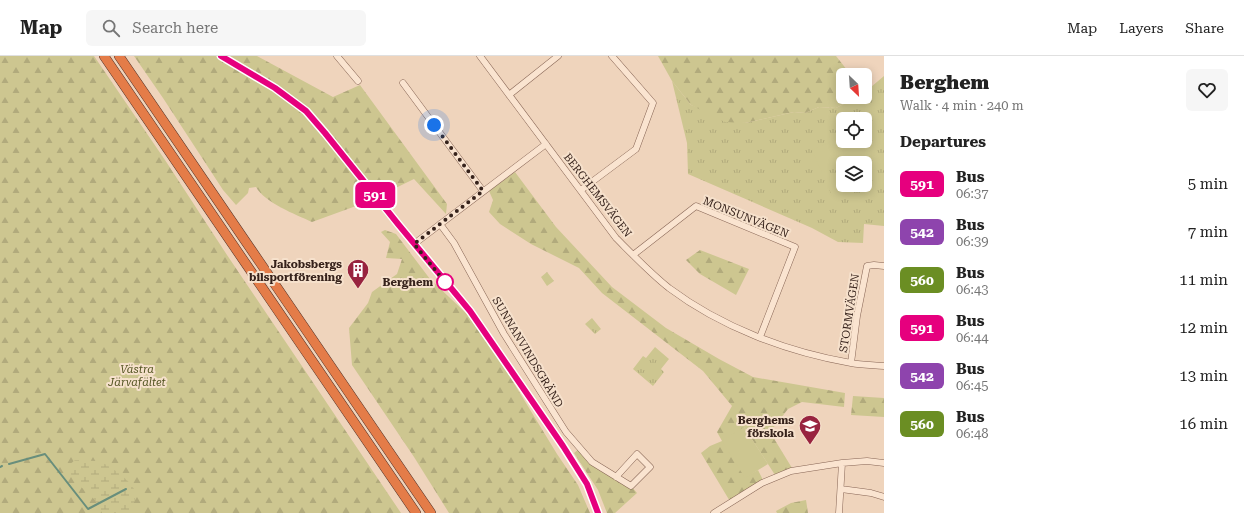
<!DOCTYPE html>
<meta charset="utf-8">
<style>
:root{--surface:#fff;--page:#f6f6f6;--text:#222;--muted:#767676;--line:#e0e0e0}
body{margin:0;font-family:"Roboto Serif",serif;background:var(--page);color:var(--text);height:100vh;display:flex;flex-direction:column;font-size:15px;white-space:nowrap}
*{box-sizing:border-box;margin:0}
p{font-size:13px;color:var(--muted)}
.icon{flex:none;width:22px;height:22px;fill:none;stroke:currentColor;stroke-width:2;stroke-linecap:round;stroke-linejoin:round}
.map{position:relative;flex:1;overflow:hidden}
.panel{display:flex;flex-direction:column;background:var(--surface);width:360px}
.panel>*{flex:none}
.badge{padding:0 8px;border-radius:6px;font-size:14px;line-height:26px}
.needle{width:26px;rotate:155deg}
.tools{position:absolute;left:836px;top:12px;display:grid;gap:8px}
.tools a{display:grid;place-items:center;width:36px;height:36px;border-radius:6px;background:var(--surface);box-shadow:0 2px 10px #0003;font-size:20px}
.you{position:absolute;width:20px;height:20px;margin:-10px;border:3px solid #fff;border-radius:50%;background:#1a73e8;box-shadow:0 0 0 6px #1a73e833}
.map>.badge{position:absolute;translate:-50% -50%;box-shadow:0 0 0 2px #fff}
h2{padding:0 16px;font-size:15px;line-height:36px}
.round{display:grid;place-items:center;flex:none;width:42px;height:42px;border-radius:6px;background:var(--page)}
.overview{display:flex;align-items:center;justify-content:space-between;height:68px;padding:0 16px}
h1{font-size:19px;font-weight:800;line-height:30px}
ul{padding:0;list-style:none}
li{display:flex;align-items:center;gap:12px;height:48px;padding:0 16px}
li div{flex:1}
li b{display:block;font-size:15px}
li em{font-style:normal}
li .badge{min-width:44px;font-weight:700;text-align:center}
header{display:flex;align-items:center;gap:24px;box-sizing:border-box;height:56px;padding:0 20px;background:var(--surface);border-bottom:1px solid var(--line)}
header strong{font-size:19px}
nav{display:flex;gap:22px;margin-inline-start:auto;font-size:14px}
.search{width:280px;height:36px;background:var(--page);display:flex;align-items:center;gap:10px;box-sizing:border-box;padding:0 14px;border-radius:6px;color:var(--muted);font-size:15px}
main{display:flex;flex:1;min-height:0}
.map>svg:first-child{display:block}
.grass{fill:url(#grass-tufts);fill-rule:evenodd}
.forest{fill:url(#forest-firs)}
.wetland{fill:url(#wetland-marsh)}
.pitch{fill:#cdc690}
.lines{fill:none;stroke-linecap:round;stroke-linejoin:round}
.stream{stroke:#688e7c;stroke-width:2}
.minor-casing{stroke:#876555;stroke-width:7}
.highway-casing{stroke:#54342a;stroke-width:10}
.minor{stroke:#fae4d0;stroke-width:6}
.highway{stroke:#e47c48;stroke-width:9}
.line-casing{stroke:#fff;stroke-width:9}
.line{stroke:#e6007e;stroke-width:6}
.walk{stroke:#36221b;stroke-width:4;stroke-dasharray:0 7.2}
.stop-dot{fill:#fff;stroke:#e6007e;stroke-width:2}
.labels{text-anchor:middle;stroke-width:4;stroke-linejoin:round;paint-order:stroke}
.street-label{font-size:11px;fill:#36221b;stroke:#f6e1cc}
.poi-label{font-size:11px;font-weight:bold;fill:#36221b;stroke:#f6e1cc;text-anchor:end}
.stop-label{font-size:11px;font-weight:bold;fill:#36221b;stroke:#f6e1cc;text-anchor:end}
.park-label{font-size:11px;font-style:italic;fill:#525320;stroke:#f6e1cc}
</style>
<header>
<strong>Map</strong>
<div class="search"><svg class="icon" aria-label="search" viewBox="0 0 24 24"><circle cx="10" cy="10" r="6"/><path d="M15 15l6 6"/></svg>Search here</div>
<nav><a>Map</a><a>Layers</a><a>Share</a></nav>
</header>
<main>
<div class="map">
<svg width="884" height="457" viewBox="0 0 884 457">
<defs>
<pattern id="grass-tufts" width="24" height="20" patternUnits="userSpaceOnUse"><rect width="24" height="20" fill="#cdc690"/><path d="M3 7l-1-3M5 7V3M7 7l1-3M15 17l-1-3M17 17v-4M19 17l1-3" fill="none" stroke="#b1aa7c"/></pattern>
<pattern id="forest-firs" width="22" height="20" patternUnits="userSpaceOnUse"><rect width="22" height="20" fill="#cdc690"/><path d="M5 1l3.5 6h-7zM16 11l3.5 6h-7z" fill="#b1aa7c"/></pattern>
<pattern id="wetland-marsh" width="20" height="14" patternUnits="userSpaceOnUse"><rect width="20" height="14" fill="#cdc690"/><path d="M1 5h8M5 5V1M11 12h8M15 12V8" fill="none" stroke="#b1aa7c"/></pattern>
</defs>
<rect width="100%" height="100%" fill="#efd4bc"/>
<!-- grass -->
<path class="grass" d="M884,20V170L864,168L863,187L838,186L812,172L688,118L687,87L672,25L691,49L745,67L794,56L805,57L819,51L836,52L857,41H865V36ZM843,63H865V85H843ZM843,107H865V129H843Z
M547,216L554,225L547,230L541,221Z
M592,262L601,273L595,278L585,268Z
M655,291L669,303L661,313L664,316L653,330L633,313L643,300L646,302Z"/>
<!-- forest -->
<path class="forest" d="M0,0H94L165,104L227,199L401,457H0Z
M134,0H257L333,41L360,29L447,148L446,158L414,123L367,146L312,166C295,158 265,147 256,131L249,132L248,137L236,149L223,134L163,42Z
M658,0H836L851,19H843V41H857L836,52L819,51L805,57L794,56L745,67L725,66L691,49L672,25Z
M515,116L556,171L612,231L666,272L719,303L753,321L845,337L844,351L802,346L788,353L770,376L792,412L775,419L744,371L745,421L758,414L764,426L731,447L701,397L710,390L722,385L717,376L732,350L703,315L602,237L579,212L531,188L500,168L489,156L493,144L489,135Z
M385,174L396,178L430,223L467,258L504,311L557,398L578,429L590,457H449L414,401L352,309L349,272L368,247L372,236L397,218L402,203L386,202L390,186L381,176Z
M700,194L749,213L736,239L700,218L686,204Z
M853,340L884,342V361L851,359Z
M580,392L592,406L631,430L637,437L615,457H607L598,434L574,397Z
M806,444L808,457H777L776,455L791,447Z"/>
<!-- wetland -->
<path class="wetland" d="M75,404C83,404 93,404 100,406C108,408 131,425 134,433C138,441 131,449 134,457H102C100,452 97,447 94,443C88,436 64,419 70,408C71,407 73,406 75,404Z"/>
<!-- pitch -->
<path class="pitch" d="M865,79L872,95L822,117L812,94L843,80V85H865Z
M837,118L844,134L832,140L825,123Z
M744,371L768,408L745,422L722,385Z"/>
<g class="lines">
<!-- stream -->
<path class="stream" d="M9,408L45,398L88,453L126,433
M0,411L2,410"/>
<!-- minor casing -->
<g class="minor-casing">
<path id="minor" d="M221,0L275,32L306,55L325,77L390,159L470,255L563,390L587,428L598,457
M337,0L358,25
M480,0L616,182C633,199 650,217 669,232C721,271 787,296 851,307C862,309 873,309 884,310
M403,27L483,135
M509,39L558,0
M581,134L636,93L653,47L612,0
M440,168L454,187L504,278L566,376L592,406L631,430L650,411L637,398L616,421
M414,188L546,88
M633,199L696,150L795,191L760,281
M851,307L857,260L867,210L874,209L884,210
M841,433L871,437L884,441
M714,457L762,427L791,415L842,407L867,405L884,407
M839,457L842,407"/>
</g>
<!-- highway casing -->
<g class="highway-casing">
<path id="highway" d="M104,0L416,457
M119,0L431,457"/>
</g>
<!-- minor -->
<use href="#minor" class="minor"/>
<!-- highway -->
<use href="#highway" class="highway"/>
</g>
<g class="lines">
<!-- line casing -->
<g class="line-casing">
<path id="line" d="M221,0L275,32L306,55L325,77L398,168L470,255L563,390L587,428L598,457"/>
</g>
<!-- line -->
<use href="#line" class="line"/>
<!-- walk -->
<path class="walk" d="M434,69L483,135L414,188L445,226"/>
</g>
<!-- icons -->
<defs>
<g id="building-pin" transform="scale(1.15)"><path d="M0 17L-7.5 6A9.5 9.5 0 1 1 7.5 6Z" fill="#98233f" stroke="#f6e1cc"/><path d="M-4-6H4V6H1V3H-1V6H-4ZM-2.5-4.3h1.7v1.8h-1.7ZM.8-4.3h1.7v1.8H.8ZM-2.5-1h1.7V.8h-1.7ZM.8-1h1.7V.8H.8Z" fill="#fff"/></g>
<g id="school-pin" transform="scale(1.15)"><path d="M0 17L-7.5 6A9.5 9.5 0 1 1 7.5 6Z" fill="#98233f" stroke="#f6e1cc"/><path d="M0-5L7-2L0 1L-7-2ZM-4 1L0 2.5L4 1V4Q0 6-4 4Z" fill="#fff"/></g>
</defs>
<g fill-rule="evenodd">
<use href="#building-pin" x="358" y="214"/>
<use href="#school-pin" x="810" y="370"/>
</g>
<!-- markers -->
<circle class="stop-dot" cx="445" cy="226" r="8"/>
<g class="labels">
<!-- street labels -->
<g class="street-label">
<text transform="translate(598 139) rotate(52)" y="4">BERGHEMSVÄGEN</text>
<text transform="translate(746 161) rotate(22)" y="4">MONSUNVÄGEN</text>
<text transform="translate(849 257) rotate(-81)" y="4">STORMVÄGEN</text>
<text transform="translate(528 296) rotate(59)" y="4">SUNNANVINDSGRÄND</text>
</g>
<!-- poi labels -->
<g class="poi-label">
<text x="342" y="212">Jakobsbergs<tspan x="342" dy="13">bilsportförening</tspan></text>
<text x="794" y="368">Berghems<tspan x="794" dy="13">förskola</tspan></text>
</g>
<!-- stop labels -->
<g class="stop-label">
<text x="433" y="230">Berghem</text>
</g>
<!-- park labels -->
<g class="park-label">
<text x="137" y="317">Västra<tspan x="137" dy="13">Järvafältet</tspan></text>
</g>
</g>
</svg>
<div class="tools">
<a><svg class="needle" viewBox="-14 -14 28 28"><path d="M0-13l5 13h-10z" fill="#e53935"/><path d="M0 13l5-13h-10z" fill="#767676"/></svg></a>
<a><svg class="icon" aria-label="locate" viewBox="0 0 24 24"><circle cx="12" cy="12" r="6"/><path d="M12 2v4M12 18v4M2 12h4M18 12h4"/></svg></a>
<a><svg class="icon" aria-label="layers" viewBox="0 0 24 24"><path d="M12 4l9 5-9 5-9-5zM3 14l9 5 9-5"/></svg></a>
</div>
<div class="you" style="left:434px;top:69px"></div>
<b class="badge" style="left:375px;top:139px;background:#e6007e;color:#fff">591</b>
</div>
<section class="panel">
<div class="overview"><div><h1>Berghem</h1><p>Walk · 4 min · 240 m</p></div><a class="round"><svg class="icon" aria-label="heart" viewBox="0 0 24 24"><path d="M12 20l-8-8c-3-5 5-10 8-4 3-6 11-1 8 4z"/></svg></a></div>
<h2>Departures</h2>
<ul>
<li><span class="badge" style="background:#e6007e;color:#fff">591</span><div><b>Bus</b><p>06:37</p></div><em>5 min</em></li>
<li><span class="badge" style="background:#8e44ad;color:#fff">542</span><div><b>Bus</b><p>06:39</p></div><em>7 min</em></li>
<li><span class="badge" style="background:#6b8e23;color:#fff">560</span><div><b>Bus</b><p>06:43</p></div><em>11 min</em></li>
<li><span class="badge" style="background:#e6007e;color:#fff">591</span><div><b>Bus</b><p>06:44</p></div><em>12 min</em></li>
<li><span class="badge" style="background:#8e44ad;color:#fff">542</span><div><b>Bus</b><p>06:45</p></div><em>13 min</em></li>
<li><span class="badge" style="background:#6b8e23;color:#fff">560</span><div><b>Bus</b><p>06:48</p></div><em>16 min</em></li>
</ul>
</section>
</main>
